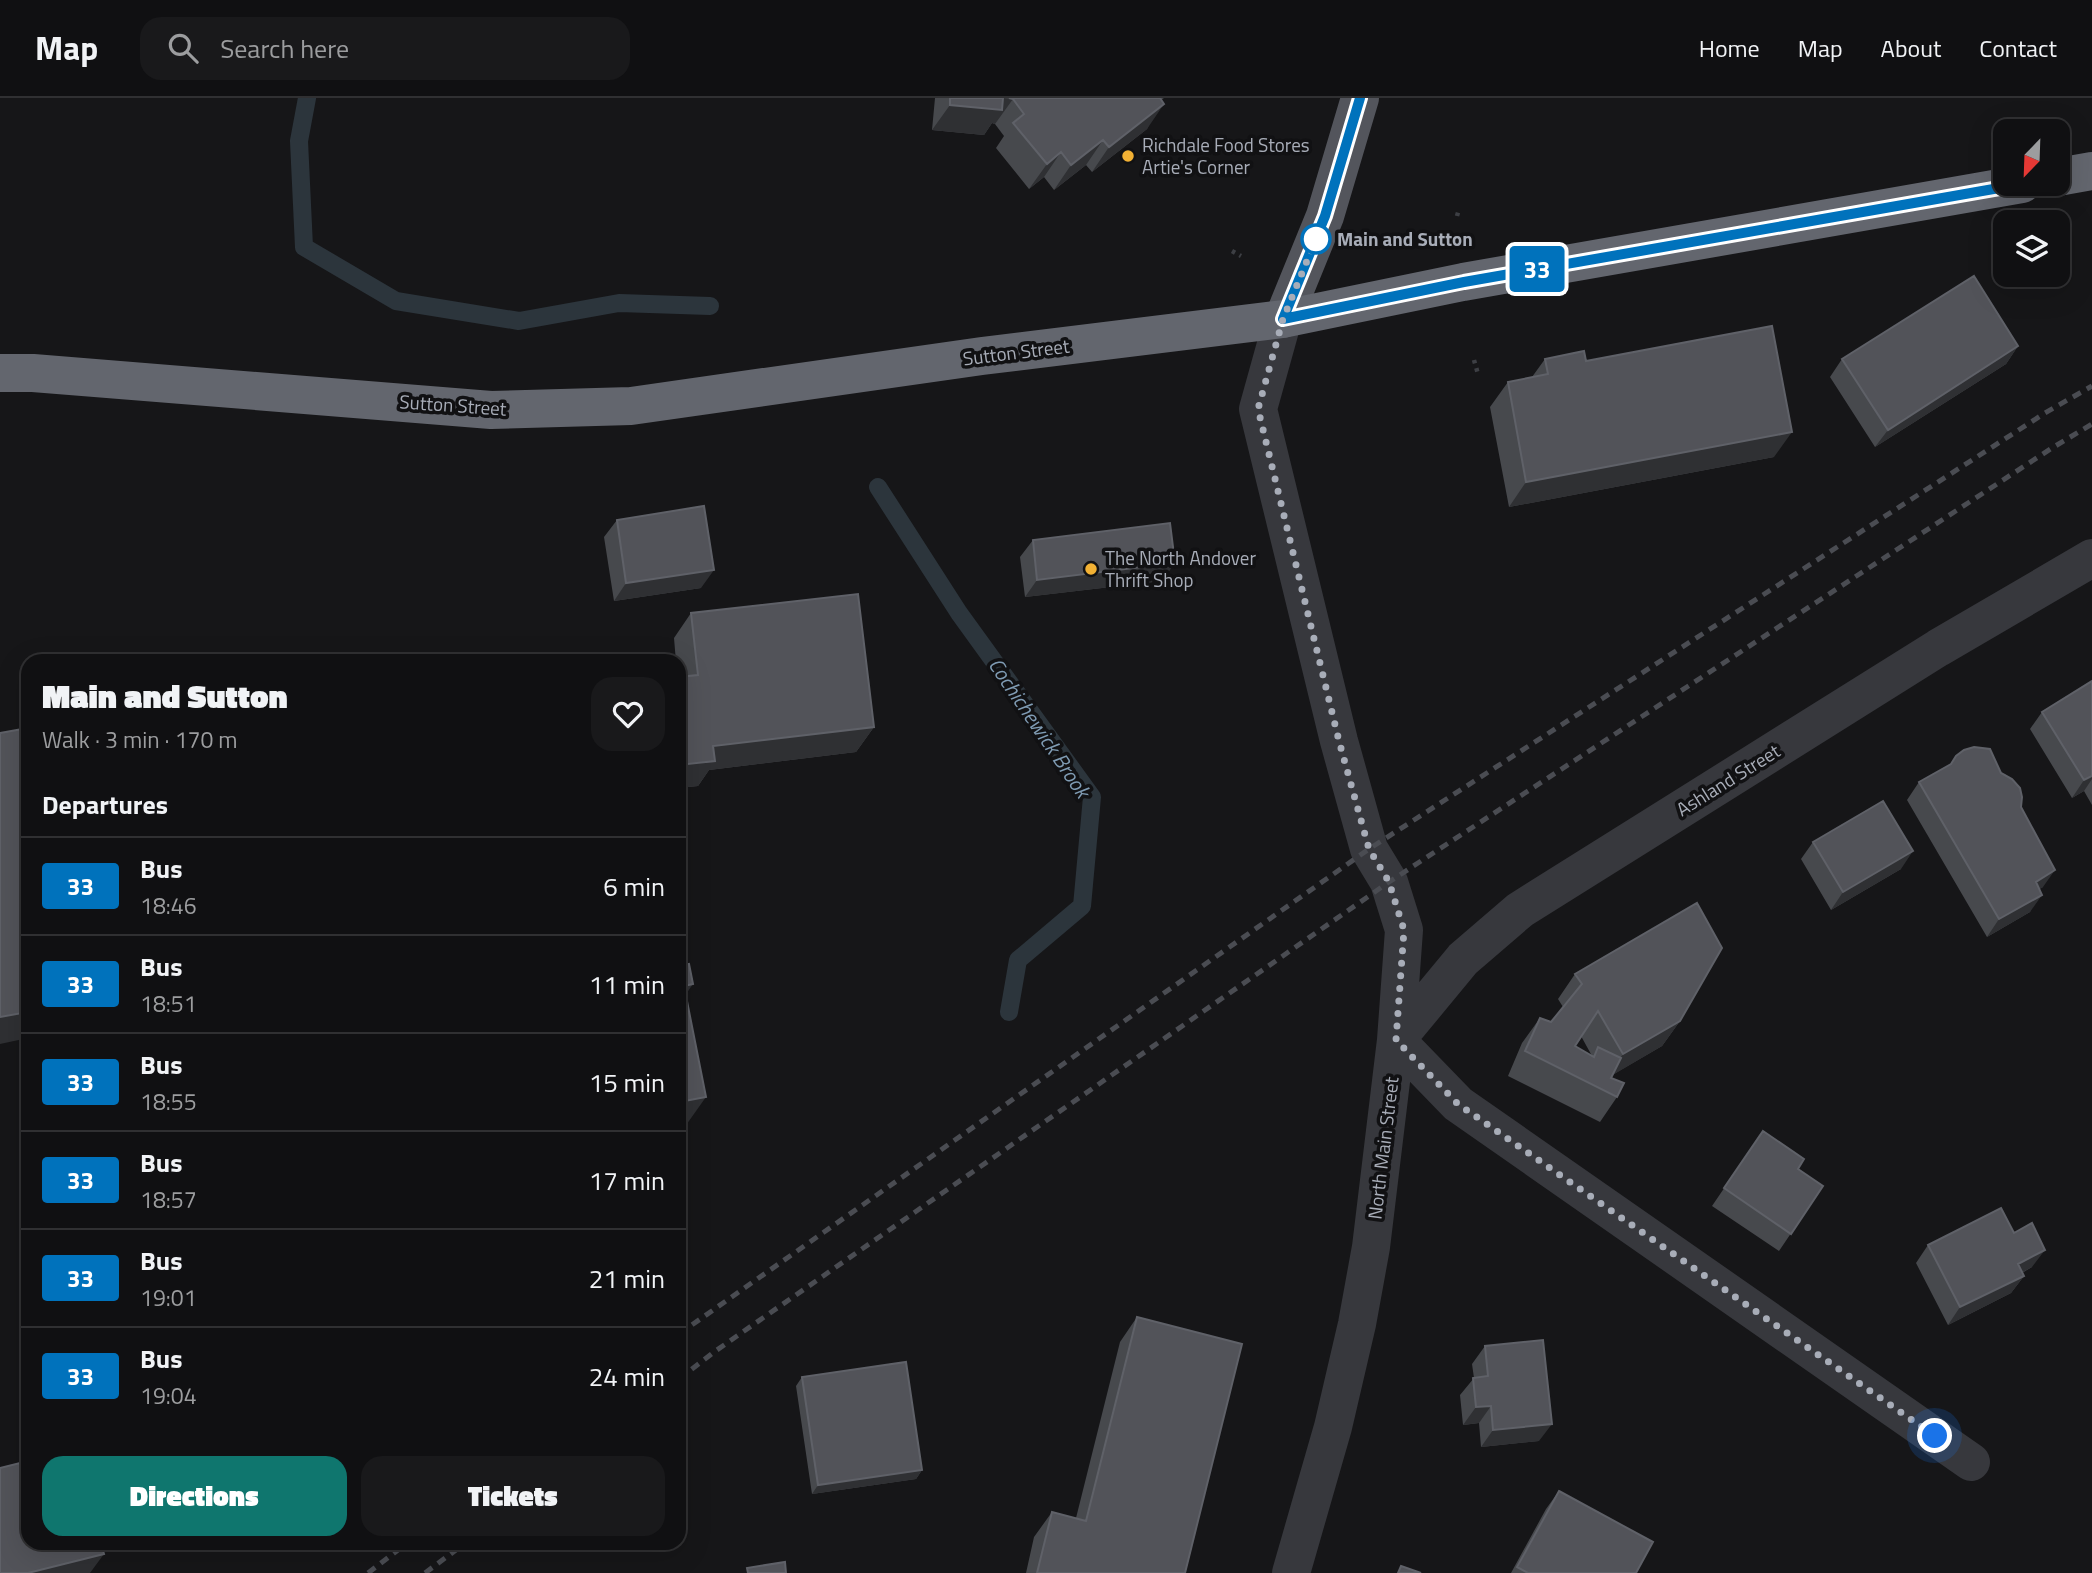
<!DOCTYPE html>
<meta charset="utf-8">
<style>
:root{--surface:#101012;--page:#19191b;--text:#f1f3f6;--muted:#9c9d9f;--line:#303032;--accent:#0f766e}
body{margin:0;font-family:"Titillium Web",sans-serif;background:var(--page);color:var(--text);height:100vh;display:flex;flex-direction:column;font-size:26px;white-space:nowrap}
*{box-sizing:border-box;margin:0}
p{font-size:23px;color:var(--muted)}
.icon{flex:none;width:38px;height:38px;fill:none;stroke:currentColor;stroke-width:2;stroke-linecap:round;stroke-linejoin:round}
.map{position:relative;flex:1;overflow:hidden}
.panel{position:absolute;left:21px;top:556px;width:665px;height:896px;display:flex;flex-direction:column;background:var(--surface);border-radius:21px;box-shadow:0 7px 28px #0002,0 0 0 2px var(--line)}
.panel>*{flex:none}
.badge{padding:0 14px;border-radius:5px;font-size:24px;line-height:46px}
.needle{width:46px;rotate:203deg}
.tools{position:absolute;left:1993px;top:21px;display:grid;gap:14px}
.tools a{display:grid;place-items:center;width:77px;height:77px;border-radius:14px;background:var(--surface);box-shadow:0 7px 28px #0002,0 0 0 2px var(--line);font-size:35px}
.you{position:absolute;width:35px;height:35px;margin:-18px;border:5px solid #fff;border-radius:50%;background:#1a73e8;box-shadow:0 0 0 10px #1a73e833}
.map>.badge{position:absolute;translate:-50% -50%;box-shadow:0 0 0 4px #fff}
h2{padding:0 21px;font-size:26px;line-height:63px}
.round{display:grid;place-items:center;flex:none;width:74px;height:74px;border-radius:21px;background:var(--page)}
.summary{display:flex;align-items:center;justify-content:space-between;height:119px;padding:0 21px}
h1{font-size:33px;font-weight:800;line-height:52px}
.button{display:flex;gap:14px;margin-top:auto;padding:14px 21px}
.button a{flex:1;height:80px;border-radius:21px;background:var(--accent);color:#fff;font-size:28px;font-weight:800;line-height:80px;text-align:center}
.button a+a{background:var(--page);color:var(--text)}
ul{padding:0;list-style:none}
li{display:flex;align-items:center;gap:21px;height:98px;padding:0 21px;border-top:2px solid var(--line)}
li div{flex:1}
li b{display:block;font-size:26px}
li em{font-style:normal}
li .badge{min-width:77px;font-weight:700;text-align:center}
header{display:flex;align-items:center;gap:42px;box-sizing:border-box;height:98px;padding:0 35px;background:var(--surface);border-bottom:2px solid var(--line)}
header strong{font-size:33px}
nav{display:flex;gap:38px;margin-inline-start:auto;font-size:24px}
.search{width:490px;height:63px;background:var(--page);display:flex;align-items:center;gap:18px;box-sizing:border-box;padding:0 24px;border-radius:21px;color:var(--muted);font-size:26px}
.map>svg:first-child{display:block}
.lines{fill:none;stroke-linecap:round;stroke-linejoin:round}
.stream{stroke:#2c353c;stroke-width:18}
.path{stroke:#3d3f44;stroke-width:4.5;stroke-dasharray:3.5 5;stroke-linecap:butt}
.minor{stroke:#37383d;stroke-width:38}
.major{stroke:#53555c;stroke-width:38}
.highway{stroke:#63666e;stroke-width:38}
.rail{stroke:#4a4c52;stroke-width:5;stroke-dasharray:9 7;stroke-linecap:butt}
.wall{fill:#47494d;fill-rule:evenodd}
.shaded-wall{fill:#2f3033}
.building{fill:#525359;stroke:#5f6168;stroke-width:2}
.line-casing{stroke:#fff;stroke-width:16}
.line{stroke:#0072bc;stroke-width:10}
.walk{stroke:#a8adb8;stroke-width:7;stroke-dasharray:0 12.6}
.poi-dot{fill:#f2b134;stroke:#111113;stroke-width:2.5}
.stop-dot{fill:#fff;stroke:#0072bc;stroke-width:3.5}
.labels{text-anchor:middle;stroke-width:7;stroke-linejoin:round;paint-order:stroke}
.poi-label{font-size:19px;fill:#a8adb8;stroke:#111113;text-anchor:start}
.stop-label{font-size:19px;font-weight:bold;fill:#a8adb8;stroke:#111113;text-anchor:start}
.street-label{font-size:19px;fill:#a8adb8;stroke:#111113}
.water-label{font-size:21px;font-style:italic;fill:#7f9bb3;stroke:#111113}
</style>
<header>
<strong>Map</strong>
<div class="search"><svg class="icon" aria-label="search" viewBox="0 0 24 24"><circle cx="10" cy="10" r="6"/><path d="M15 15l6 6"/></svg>Search here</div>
<nav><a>Home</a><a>Map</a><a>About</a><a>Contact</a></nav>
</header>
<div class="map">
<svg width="2092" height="1475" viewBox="0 0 2092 1475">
<rect width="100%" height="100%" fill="#161618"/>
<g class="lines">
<!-- stream -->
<path class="stream" d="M307,0L299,43L304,149L396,203L519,223L619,205L710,208
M878,389L959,515L1092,699L1082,808L1018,862L1009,914"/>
<!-- path -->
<path class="path" d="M1457,118L1459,111
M1232,153L1241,158
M1474,262L1478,276"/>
<!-- minor -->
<path class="minor" d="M1283,221L1258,311L1339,643L1369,751L1389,784L1404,832L1396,942L1371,1149L1357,1226L1333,1329L1291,1475
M1396,942L1463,861L1520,812L1938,550L2092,460
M1396,942L1458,1006L1971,1364"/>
<!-- major -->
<path class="major" d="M1283,221L1325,118L1360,0"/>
<!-- highway -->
<path class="highway" d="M2058,79L2092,73
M0,275H33L491,312L631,308L982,258L1283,221L1463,184L2022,86"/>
<!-- rail -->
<path class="rail" d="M679,1236L1369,751L2045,315L2092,288
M679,1281L714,1254L1389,784L2052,350L2092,326
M368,1475L406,1446
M425,1475L464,1446"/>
</g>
<!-- wall -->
<path class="wall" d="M935,0H1164L1161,2L1147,31L1092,74L1086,67L1054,92L1044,79L1029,91L996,50L1004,38L995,26L992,25L984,37L932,32Z
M2018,248L2006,266L1875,349L1830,279L1842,261Z
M1545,261L1586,263L1774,359L1509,409L1490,309L1508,284L1532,279Z
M617,422L701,490L614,503L604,439Z
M1033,442L1162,483L1025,499L1020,459Z
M691,515L874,629L856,654L709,672L698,688L679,690V564H676L674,540Z
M2092,583V707L2084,693L2072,700L2030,631L2042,614Z
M1956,658L2001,675L2021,709L2043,789L2039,791L2030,814L1987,839L1907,702L1919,684L1950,667Z
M1813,744L1901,771L1831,812L1801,761Z
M1575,876L1680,923L1662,948L1612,977L1611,980L1617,999L1600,1024L1508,978L1522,945L1540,920L1551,924L1563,909L1558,901ZM1581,938L1592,958L1575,948Z
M1763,1033L1798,1071L1823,1088L1779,1153L1712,1108Z
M1928,1147L2032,1169L2022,1175L2024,1178L2011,1195L1948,1227L1916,1165Z
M1137,1219L1185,1475H1026L1034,1439L1052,1414L1076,1420L1120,1244Z
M1485,1248L1539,1343L1481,1349L1479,1325L1463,1327L1460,1297L1474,1280L1472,1266Z
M802,1279L922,1372L916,1381L812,1396L796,1288Z
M1559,1393L1636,1475H1511L1546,1411Z"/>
<!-- shaded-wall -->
<path class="shaded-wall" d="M1002,0L1013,1L995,26L992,25L984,37L932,32L950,7Z
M1164,6L1147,31L1092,74L1109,49Z
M1103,42L1086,67L1054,92L1071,67Z
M1061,54L1044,79L1029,91L1047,66Z
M2018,248L2006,266L1875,349L1888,332Z
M1792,334L1774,359L1509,409L1526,384Z
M1175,465L1162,483L1025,499L1037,482Z
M714,472L701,490L614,503L626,485Z
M874,629L856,654L709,672L698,688L679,690V667L713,648Z
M2092,678V681L2084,693L2072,700L2084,682Z
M1913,753L1901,771L1831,812L1843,794Z
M2055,772L2043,789L2023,802L2036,784Z
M2042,797L2030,814L1987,839L1999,821Z
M693,886L679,906L684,888Z
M28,914V940L0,946V919Z
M1680,923L1662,948L1606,981L1623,956Z
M706,999L684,1030L679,1031V1004Z
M2045,1152L2032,1169L2006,1183L2018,1166Z
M2024,1178L2011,1195L1948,1227L1960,1209Z
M1491,1308L1479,1325L1463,1327L1476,1309Z
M1552,1326L1539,1343L1481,1349L1493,1332Z
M922,1372L916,1381L812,1396L818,1387Z
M104,1456L90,1475H28Z"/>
<!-- building -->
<path class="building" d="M950,0H1003L1002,12L950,7Z
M1009,0H1160L1164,6L1109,49L1103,42L1071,67L1061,54L1047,66L1013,25L1024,16L1013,1Z
M1974,178L2018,248L1888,332L1842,261Z
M1772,228L1792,334L1526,384L1508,284L1548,276L1545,261L1584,253L1586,263Z
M704,408L714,472L626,485L617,422Z
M1170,425L1175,465L1037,482L1033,442Z
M858,496L874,629L713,648L715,663L679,667V579L698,577L691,515Z
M2092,583V678L2084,682L2042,614Z
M28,630V914L0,919V635Z
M1974,649L1990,651L2001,675L2012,681L2020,690L2022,699L2021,709L2055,772L2036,784L2042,797L1999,821L1919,684L1951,666L1956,658L1964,652Z
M1883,703L1913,753L1843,794L1813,744Z
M1697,805L1722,850L1680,923L1623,956L1598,913L1575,948L1594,959L1598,949L1621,960L1611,980L1624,985L1617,999L1525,953L1540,920L1551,924L1582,886L1575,876Z
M689,866L693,886L684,888L706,999L679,1004V868Z
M1763,1033L1804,1061L1798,1071L1823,1088L1791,1136L1724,1090Z
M2001,1110L2014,1135L2032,1125L2045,1152L2018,1166L2024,1178L1960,1209L1928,1147Z
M1137,1219L1242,1246L1185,1475H1037L1052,1414L1086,1423Z
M1543,1242L1552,1326L1493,1332L1491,1308L1476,1309L1473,1280L1488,1278L1485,1248Z
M906,1264L922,1372L818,1387L802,1279Z
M28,1363V1446H101L104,1456L28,1475H0V1370Z
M1559,1393L1653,1444L1636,1475H1528L1517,1469Z
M785,1464L786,1475H748L747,1470Z
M1401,1468L1421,1475H1398Z"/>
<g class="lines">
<!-- line casing -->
<g class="line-casing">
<path id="line" d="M1360,0L1325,118L1283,221L1464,184L2022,86"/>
</g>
<!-- line -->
<use href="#line" class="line"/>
<!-- walk -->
<path class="walk" d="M1316,141L1283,221L1258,311L1339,643L1369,751L1389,784L1404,832L1396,942L1458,1006L1935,1338"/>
</g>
<!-- markers -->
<g class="poi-dot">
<circle cx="1128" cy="58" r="7"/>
<circle cx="1091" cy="471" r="7"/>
</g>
<circle class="stop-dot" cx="1316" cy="141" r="14"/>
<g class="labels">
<!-- poi labels -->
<g class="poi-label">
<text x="1142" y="54">Richdale Food Stores<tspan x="1142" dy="22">Artie's Corner</tspan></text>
<text x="1105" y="467">The North Andover<tspan x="1105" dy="22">Thrift Shop</tspan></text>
</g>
<!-- stop labels -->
<g class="stop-label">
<text x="1337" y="148">Main and Sutton</text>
</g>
<!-- street labels -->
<g class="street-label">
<text transform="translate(1016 254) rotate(-7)" y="7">Sutton Street</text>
<text transform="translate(453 307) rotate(4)" y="7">Sutton Street</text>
<text transform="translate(1728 682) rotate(-32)" y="7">Ashland Street</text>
<text transform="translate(1383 1050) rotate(-83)" y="7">North Main Street</text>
</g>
<!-- water labels -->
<g class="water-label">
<text transform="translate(1039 630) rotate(56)" y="7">Cochichewick Brook</text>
</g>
</g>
</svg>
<div class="tools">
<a><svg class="needle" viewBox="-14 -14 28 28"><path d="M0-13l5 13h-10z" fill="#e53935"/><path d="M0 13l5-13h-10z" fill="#9c9d9f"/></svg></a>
<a><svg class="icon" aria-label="layers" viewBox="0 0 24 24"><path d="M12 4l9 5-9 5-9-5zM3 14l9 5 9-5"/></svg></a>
</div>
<div class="you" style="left:1935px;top:1338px"></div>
<b class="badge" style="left:1537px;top:171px;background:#0072bc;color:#fff">33</b>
<section class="panel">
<div class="summary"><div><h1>Main and Sutton</h1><p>Walk · 3 min · 170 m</p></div><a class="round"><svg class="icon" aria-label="heart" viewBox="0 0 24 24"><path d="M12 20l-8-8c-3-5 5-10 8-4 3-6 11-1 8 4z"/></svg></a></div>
<h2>Departures</h2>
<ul>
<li><span class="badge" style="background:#0072bc;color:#fff">33</span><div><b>Bus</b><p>18:46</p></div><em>6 min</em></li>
<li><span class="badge" style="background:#0072bc;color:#fff">33</span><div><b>Bus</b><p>18:51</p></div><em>11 min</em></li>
<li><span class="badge" style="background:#0072bc;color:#fff">33</span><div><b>Bus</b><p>18:55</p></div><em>15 min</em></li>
<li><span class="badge" style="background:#0072bc;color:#fff">33</span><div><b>Bus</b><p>18:57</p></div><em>17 min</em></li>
<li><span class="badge" style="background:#0072bc;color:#fff">33</span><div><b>Bus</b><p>19:01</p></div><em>21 min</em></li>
<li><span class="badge" style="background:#0072bc;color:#fff">33</span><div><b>Bus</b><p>19:04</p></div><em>24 min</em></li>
</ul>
<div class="button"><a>Directions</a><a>Tickets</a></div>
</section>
</div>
